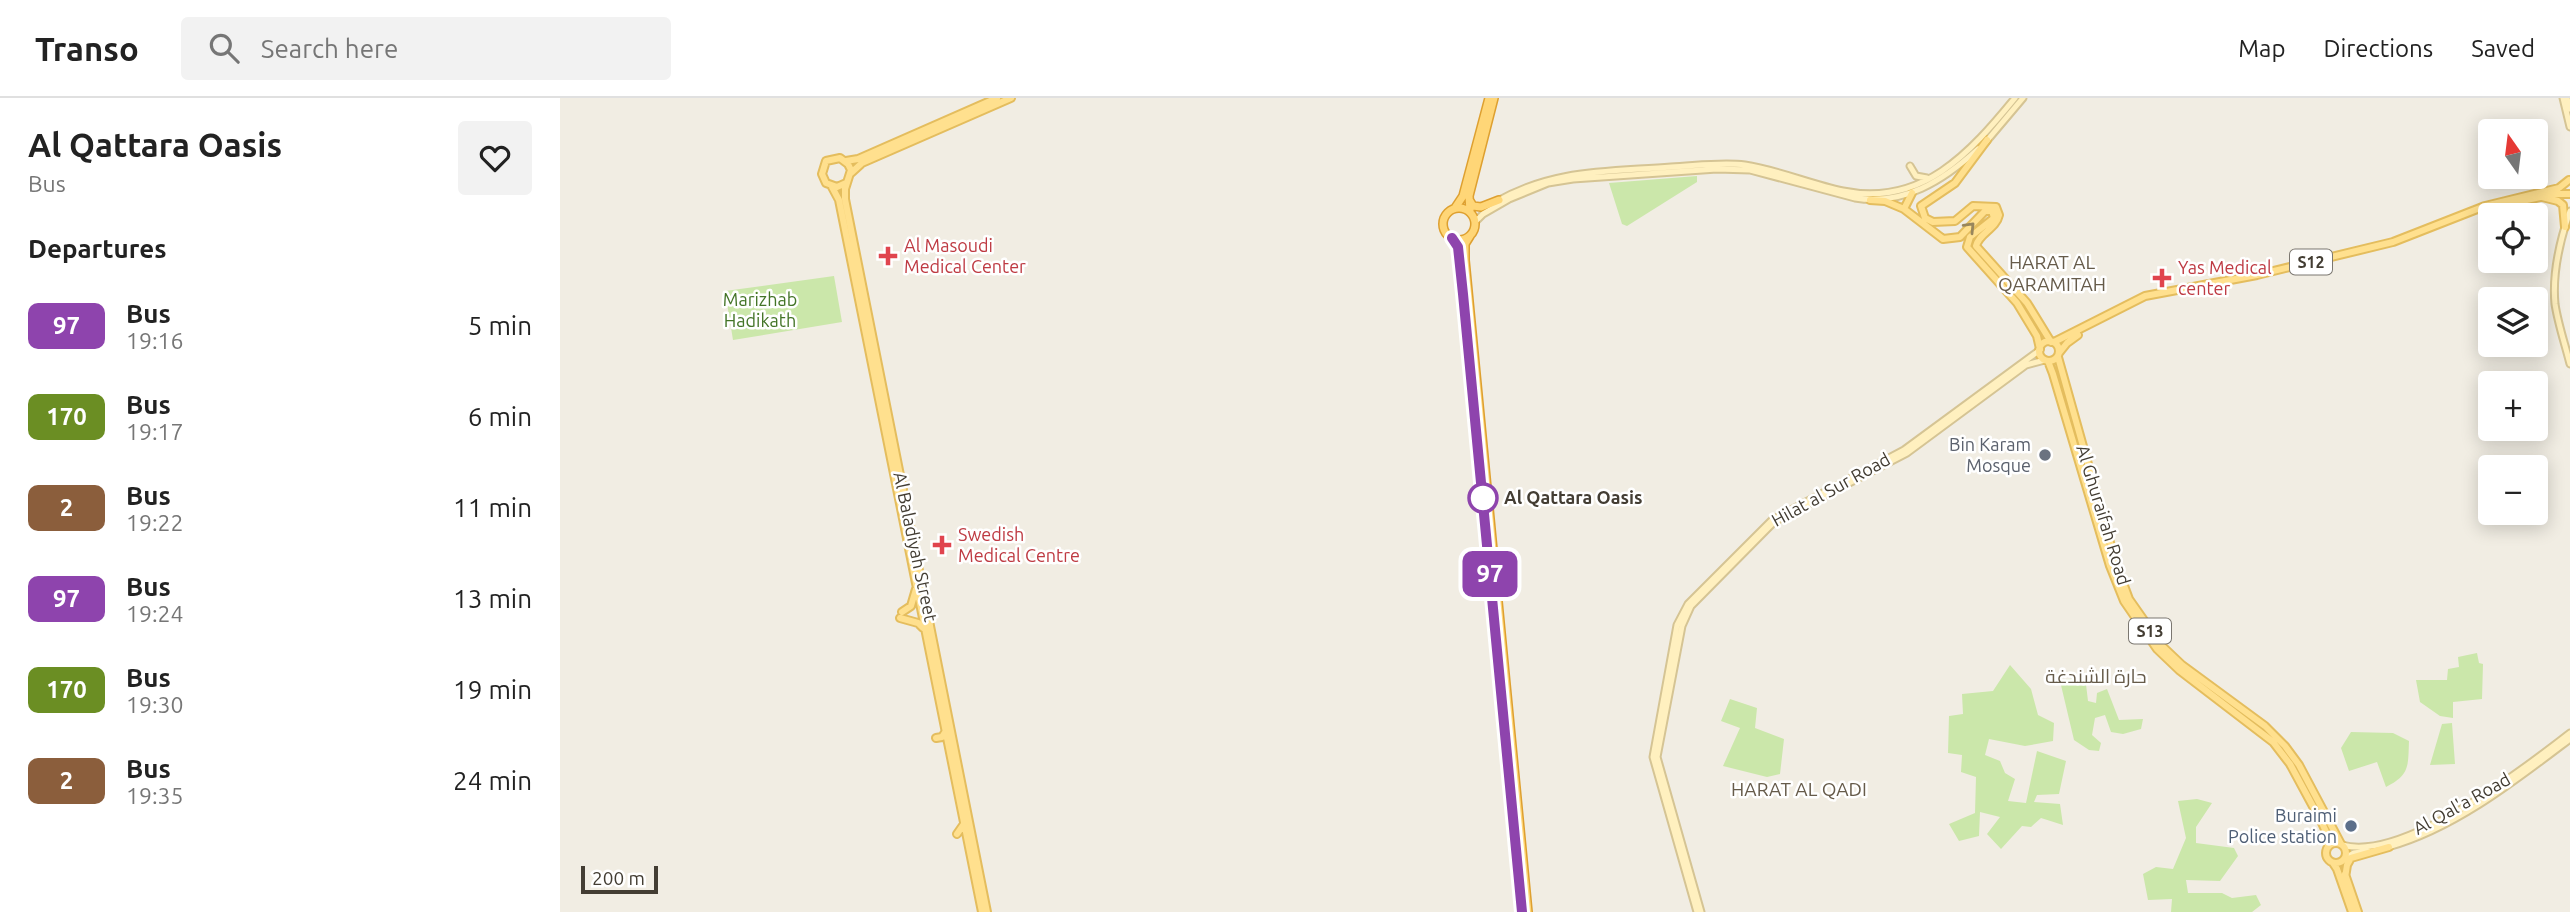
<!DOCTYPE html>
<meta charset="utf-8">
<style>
:root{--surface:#fff;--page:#f2f2f2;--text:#222;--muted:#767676;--line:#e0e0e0}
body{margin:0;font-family:Ubuntu,Cairo,sans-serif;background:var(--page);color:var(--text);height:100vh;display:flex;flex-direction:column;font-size:26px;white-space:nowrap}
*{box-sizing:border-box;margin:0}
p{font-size:23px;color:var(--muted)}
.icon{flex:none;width:38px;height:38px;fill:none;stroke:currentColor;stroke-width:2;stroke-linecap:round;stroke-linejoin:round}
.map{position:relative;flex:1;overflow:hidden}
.details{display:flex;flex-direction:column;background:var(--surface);width:560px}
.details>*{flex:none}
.badge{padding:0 14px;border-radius:10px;font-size:24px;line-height:46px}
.needle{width:46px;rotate:346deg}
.tools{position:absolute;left:1918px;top:21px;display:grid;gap:14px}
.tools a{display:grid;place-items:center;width:70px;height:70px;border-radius:7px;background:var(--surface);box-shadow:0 4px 18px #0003;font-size:35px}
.scale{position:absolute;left:21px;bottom:18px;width:77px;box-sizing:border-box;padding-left:7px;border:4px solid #433d33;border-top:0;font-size:19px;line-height:24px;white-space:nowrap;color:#433d33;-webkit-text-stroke:5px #fff;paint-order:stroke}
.map>.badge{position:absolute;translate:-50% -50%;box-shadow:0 0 0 4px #fff}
h2{padding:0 28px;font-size:26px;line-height:63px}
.round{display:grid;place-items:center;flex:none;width:74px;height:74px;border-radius:7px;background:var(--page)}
.overview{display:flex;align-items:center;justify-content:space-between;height:119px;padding:0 28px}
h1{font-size:33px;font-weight:700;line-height:52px}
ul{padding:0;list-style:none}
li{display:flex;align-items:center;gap:21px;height:91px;padding:0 28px}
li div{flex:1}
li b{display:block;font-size:26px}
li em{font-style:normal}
li .badge{min-width:77px;font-weight:700;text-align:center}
header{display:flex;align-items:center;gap:42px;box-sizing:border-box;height:98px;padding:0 35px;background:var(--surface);border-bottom:2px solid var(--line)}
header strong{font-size:33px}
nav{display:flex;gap:38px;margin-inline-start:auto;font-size:24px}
.search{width:490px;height:63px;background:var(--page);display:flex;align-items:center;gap:18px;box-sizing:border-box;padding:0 24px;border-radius:7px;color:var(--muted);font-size:26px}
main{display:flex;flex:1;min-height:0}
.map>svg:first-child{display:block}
.green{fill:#cbe7aa}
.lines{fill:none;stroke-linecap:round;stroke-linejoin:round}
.secondary-casing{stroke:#d5c494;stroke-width:9}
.primary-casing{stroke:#e4bd5e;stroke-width:10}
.trunk-casing{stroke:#dea030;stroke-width:10}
.secondary{stroke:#fff0bf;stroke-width:5}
.primary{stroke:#ffe08e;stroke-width:6}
.trunk{stroke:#ffd677;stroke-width:7}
.oneway{stroke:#98865c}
.line-casing{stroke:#fff;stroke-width:16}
.line{stroke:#8e44ad;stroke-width:10}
.health-dot{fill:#e0444e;stroke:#fff;stroke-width:2.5}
.worship-dot{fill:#6b7280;stroke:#fff;stroke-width:2.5}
.stop-dot{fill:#fff;stroke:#8e44ad;stroke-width:3.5}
.service-dot{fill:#5c6f8a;stroke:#fff;stroke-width:2.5}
.labels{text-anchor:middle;stroke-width:5;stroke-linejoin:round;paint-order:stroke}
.shield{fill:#fff;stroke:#7b7770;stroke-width:2}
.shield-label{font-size:16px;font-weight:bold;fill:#433d33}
.health-label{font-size:18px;fill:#be3a42;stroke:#fff;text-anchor:start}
.park-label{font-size:18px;fill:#437427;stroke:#fff}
.worship-label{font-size:18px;fill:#5b616d;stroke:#fff;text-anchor:end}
.street-label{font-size:18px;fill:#433d33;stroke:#fff}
.stop-label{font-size:18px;font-weight:bold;fill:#433d33;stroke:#fff;text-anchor:start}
.service-label{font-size:18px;fill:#4e5e75;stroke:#fff;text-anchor:end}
.neighbourhood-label{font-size:19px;fill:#665b4a;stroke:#fff}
</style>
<header>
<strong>Transo</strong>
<div class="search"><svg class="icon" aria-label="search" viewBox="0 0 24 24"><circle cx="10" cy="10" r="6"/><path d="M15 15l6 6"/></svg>Search here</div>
<nav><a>Map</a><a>Directions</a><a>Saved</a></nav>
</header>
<main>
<section class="details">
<div class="overview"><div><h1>Al Qattara Oasis</h1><p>Bus</p></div><a class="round"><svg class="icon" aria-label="heart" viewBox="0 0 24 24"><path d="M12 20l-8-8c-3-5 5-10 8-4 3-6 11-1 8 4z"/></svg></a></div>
<h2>Departures</h2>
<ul>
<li><span class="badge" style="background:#8e44ad;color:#fff">97</span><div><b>Bus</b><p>19:16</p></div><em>5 min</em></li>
<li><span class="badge" style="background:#6b8e23;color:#fff">170</span><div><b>Bus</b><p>19:17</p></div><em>6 min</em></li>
<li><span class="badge" style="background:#8b5e3c;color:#fff">2</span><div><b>Bus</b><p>19:22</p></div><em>11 min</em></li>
<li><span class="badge" style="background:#8e44ad;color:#fff">97</span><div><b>Bus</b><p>19:24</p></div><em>13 min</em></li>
<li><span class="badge" style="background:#6b8e23;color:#fff">170</span><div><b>Bus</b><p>19:30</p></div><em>19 min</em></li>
<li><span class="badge" style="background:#8b5e3c;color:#fff">2</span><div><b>Bus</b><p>19:35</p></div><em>24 min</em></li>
</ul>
</section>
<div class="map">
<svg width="2010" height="814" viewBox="0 0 2010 814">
<rect width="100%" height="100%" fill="#f1ede3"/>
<!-- green -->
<path class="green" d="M1137,78V84L1067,128L1062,126L1049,85Z
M274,178L282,224L173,242L165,193Z
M1917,555L1919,565L1923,566L1922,601L1893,604V620L1880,618L1860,604L1856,582H1887L1888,571L1899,569L1898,559Z
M1450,567L1471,591L1478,617L1494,625L1493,643L1465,648L1429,641L1425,657L1440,663L1445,675L1455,681L1448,703L1466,705L1477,653L1506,663L1499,696L1477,697L1474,704L1500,706L1503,727L1481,720L1471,729L1462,728L1441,751L1427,736L1440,719L1420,714L1419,738L1399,743L1389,726L1415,715L1416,679L1401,674L1402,657L1388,655L1389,618L1403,616L1402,596L1433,593Z
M1525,578L1528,603L1536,605L1537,595L1547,591L1559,622L1583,621L1581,631L1563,636L1551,634L1545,617L1535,620L1532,637L1541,645L1539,653L1529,652L1514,642L1500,583Z
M1170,601L1197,610L1195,630L1224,641L1220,676L1207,679L1163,668L1180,630L1161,623Z
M1892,625L1895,666L1870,667L1882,626Z
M1791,634L1833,635L1849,643C1848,668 1850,677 1826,689L1817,664L1789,673L1781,650Z
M1637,701L1652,705L1636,729V745L1674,750L1678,758L1660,783L1626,782L1628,795H1662L1672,800L1696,797L1701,807L1692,814H1611L1612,801L1588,802L1583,776L1596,769L1613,771L1626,740L1618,703Z"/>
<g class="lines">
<!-- secondary casing -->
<g class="secondary-casing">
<path id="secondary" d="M2003,0L2010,29
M2007,0L2010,11
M1425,45L1463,0
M1350,68L1356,78L1367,80
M936,104C993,71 1047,74 1111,69C1135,68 1161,64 1185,67C1218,72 1250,86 1283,93C1362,109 1410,55 1455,0
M2010,113C2000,142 1992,175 1995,206C1998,226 2005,246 2010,266
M915,124L923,116L949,101L988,85L1013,81L1157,71L1190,72L1295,100C1343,108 1383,83 1418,51
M1782,747C1842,764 1964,671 2010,635
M1828,749C1894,731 1956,682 2010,641
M1785,760L1794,755L1808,753
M1137,814L1093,659L1117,527L1128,506L1212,422L1344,352L1480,252
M1141,814L1097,659L1122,528L1131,508L1214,424L1347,355L1466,267L1485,262"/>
</g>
<!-- primary casing -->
<g class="primary-casing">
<path id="primary" d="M1427,42L1395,85L1361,108L1365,120L1373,124L1395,123L1413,108L1436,109L1439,117C1436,131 1419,135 1416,148L1467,205L1491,244
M286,63L298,61L437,0
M291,75L302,65L451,0
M286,85L277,89L266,85L262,76L266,63L280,60L288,66L291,72L285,91V101L427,814
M272,89L279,102L422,814
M1982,99L1998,103L2003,107L2005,129
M1310,102L1325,103L1344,111L1383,141L1400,139L1425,113H1432L1434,120L1410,139L1407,149L1457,205L1477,238L1480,251
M1944,107L1994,96H2010
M1344,111L1352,95
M1479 253a10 10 0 1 1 20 0a10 10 0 1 1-20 0Z
M1494,244L1585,198L1697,177L1833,144L1925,108L1999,90L2009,82
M1499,255L1507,245L1518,237
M1498,259L1556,466L1569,501L1602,548L1622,567L1705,628L1725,648L1739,667L1781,746
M1488,263L1493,276L1550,468L1564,503L1597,551L1619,572L1713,644L1730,666L1762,725L1767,736L1768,749
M342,514L351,508L356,491
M340,520L358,525L363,530
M376,640L382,639L386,633
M397,736L404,726
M1766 755a10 10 0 1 1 20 0a10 10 0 1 1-20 0Z
M1773,765L1777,771L1792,814
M1785,776L1798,814
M1785,780L1787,767L1791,760L1829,749"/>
</g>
<!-- trunk casing -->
<g class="trunk-casing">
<path id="trunk" d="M910,103L913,108L921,109L939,102
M883 126a16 16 0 1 1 32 0a16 16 0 1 1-32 0Z
M895,110L903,98L929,0
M910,113L909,98L934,0
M910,138L905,146V162L968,814
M892,140L898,149L902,184L962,814"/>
</g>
<!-- secondary -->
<use href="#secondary" class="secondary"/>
<!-- primary -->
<use href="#primary" class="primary"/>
<!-- trunk -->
<use href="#trunk" class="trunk"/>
</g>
<!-- one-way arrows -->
<defs><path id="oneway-chevron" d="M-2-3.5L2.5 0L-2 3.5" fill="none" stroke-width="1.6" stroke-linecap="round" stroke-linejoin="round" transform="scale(1.75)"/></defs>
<use class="oneway" href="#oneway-chevron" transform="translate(1410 129) rotate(-46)"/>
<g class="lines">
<!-- line casing -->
<g class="line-casing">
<path id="line" d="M892,140L898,149L903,196L962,814"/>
</g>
<!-- line -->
<use href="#line" class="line"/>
</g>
<!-- markers -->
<g class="health-dot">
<path d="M324.5 147.5h7v7h7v7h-7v7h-7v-7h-7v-7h7z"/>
<path d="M1598.5 169.5h7v7h7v7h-7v7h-7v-7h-7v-7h7z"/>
<path d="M378.5 436.5h7v7h7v7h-7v7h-7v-7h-7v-7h7z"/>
</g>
<circle class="worship-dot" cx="1485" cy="357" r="7"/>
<circle class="stop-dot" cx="923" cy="400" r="14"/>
<circle class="service-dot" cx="1791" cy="728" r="7"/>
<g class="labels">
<!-- shield labels -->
<g class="shield">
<rect x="1730" y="151.5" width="42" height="25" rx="5"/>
<rect x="1569" y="520.5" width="42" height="25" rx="5"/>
</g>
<g class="shield-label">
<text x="1751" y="170">S12</text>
<text x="1590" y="539">S13</text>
</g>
<!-- health labels -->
<g class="health-label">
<text x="344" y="154">Al Masoudi<tspan x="344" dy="21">Medical Center</tspan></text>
<text x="1618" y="176">Yas Medical<tspan x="1618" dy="21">center</tspan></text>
<text x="398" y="443">Swedish<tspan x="398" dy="21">Medical Centre</tspan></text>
</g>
<!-- park labels -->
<g class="park-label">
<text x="200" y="208">Marizhab<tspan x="200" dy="21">Hadikath</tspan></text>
</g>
<!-- worship labels -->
<g class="worship-label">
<text x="1471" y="353">Bin Karam<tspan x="1471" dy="21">Mosque</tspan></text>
</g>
<!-- street labels -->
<g class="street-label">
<text transform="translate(1271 392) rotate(-29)" y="6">Hilat al Sur Road</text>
<text transform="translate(1543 417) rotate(73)" y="6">Al Ghuraifah Road</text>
<text transform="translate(355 449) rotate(78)" y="6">Al Baladiyah Street</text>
<text transform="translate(1902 706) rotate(-29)" y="6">Al Qal'a Road</text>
</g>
<!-- stop labels -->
<g class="stop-label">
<text x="944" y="406">Al Qattara Oasis</text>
</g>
<!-- service labels -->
<g class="service-label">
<text x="1777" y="724">Buraimi<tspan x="1777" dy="21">Police station</tspan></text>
</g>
<!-- neighbourhood labels -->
<g class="neighbourhood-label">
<text x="1492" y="171">HARAT AL<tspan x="1492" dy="22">QARAMITAH</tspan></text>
<text x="1536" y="585">حارة الشندغة</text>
<text x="1239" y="698">HARAT AL QADI</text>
</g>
</g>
</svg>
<div class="tools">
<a><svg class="needle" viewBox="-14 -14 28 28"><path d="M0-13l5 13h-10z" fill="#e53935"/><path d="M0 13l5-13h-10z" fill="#767676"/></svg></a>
<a><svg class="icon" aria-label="locate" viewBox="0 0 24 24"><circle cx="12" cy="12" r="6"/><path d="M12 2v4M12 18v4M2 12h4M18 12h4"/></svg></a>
<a><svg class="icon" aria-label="layers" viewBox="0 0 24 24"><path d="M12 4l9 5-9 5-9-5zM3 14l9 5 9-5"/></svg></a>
<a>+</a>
<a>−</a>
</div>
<div class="scale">200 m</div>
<b class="badge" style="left:930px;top:476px;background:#8e44ad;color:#fff">97</b>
</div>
</main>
